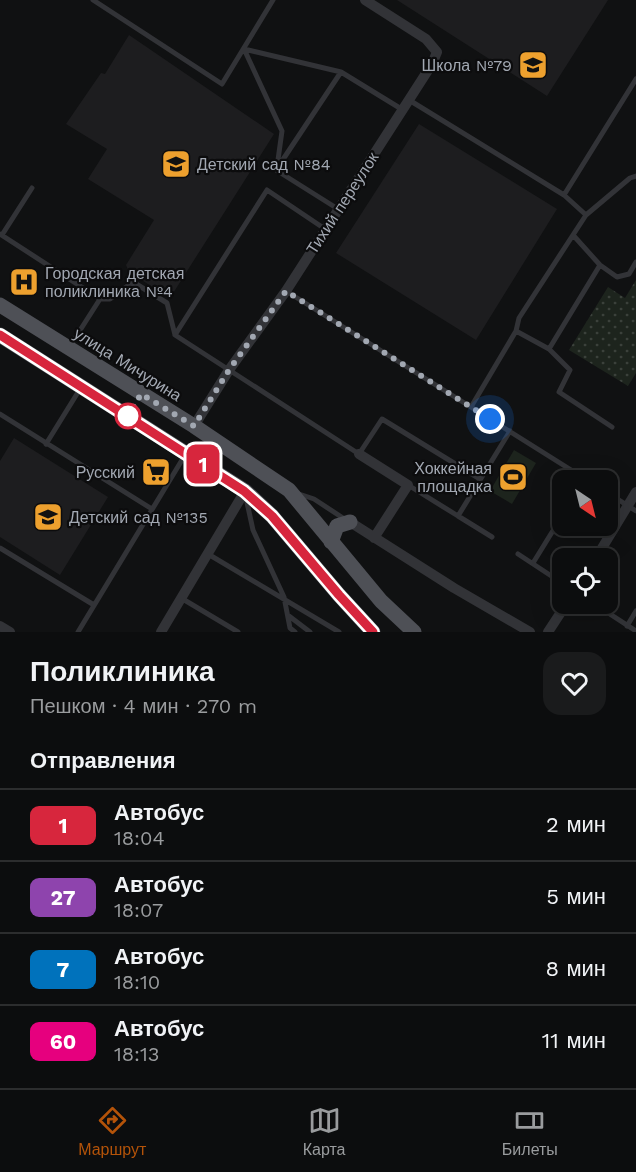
<!DOCTYPE html>
<html lang="ru">
<meta charset="utf-8">
<style>
:root{--surface:#0c0d0e;--page:#1a1b1c;--text:#f1f3f6;--muted:#9a9c9e;--line:#2c2d2e;--accent:#b45309}
body{margin:0;font-family:"Work Sans",sans-serif;background:var(--page);color:var(--text);height:100vh;display:flex;flex-direction:column;font-size:22px;white-space:nowrap}
*{box-sizing:border-box;margin:0}
p{font-size:20px;color:var(--muted)}
.icon{flex:none;width:33px;height:33px;fill:none;stroke:currentColor;stroke-width:2;stroke-linecap:round;stroke-linejoin:round}
.map{position:relative;height:632px;overflow:hidden}
.drawer{display:flex;flex-direction:column;background:var(--surface);flex:1}
.drawer>*{flex:none}
.badge{padding:0 12px;border-radius:9px;font-size:21px;line-height:39px}
.needle{width:39px;rotate:145deg}
.buttons{position:absolute;left:552px;top:470px;display:grid;gap:12px}
.buttons a{display:grid;place-items:center;width:66px;height:66px;border-radius:12px;background:var(--surface);box-shadow:0 6px 24px #0002,0 0 0 2px var(--line);font-size:30px}
.you{position:absolute;width:30px;height:30px;margin:-15px;border:4px solid #fff;border-radius:50%;background:#1a73e8;box-shadow:0 0 0 9px #1a73e833}
.map>.badge{position:absolute;translate:-50% -50%;box-shadow:0 0 0 3px #fff}
h2{padding:0 30px;font-size:22px;line-height:54px}
.round{display:grid;place-items:center;flex:none;width:63px;height:63px;border-radius:18px;background:var(--page)}
.overview{display:flex;align-items:center;justify-content:space-between;height:102px;padding:0 30px}
h1{font-size:28px;font-weight:700;line-height:45px}
ul{padding:0;list-style:none}
li{display:flex;align-items:center;gap:18px;height:72px;padding:0 30px;border-top:2px solid var(--line)}
li div{flex:1}
li b{display:block;font-size:22px}
li em{font-style:normal}
li .badge{min-width:66px;font-weight:700;text-align:center}
.tab-bar{display:flex;justify-content:space-around;align-items:center;height:84px;border-top:2px solid var(--line);background:var(--surface);font-size:16px;color:var(--muted)}
.tab-bar a{display:grid;justify-items:center;gap:3px}
.tab-bar .active{color:var(--accent)}
.map>svg:first-child{display:block}
.built{fill:#1d1d1f}
.grass{fill:#1d241d}
.park{fill:url(#park-dots)}
.lines{fill:none;stroke-linecap:round;stroke-linejoin:round}
.service{stroke:#323337;stroke-width:5}
.minor{stroke:#323337;stroke-width:10}
.primary{stroke:#4e5056;stroke-width:15}
.line-casing{stroke:#fff;stroke-width:14}
.line{stroke:#d7263d;stroke-width:9}
.walk{stroke:#a2a8b2;stroke-width:6;stroke-dasharray:0 10.8}
.stop-dot{fill:#fff;stroke:#d7263d;stroke-width:3}
.labels{text-anchor:middle;stroke-width:4.5;stroke-linejoin:round;paint-order:stroke}
.poi-label{font-size:16px;fill:#a2a8b2;stroke:#0c0c0d;text-anchor:end}
.street-label{font-size:16px;fill:#a2a8b2;stroke:#0c0c0d}
</style>
<div class="map">
<svg width="636" height="632" viewBox="0 0 636 632">
<defs>
<pattern id="park-dots" width="8" height="8" patternUnits="userSpaceOnUse" patternTransform="scale(1.5)"><rect width="8" height="8" fill="#1d241d"/><path d="M2 2h.1M6 6h.1" fill="none" stroke="#3b413b" stroke-width="1.8" stroke-linecap="round"/></pattern>
</defs>
<rect width="100%" height="100%" fill="#101112"/>
<!-- built -->
<path class="built" d="M397,0H608L547,96Z
M129,35L274,134L170,298L129,272L126,265L154,220L88,179L107,149L66,124L101,73L105,74Z
M419,124L557,209L476,340L336,253Z
M14,438L108,497L60,575L0,537V461Z"/>
<!-- grass -->
<path class="grass" d="M514,450L536,463L512,504L490,491Z"/>
<!-- park -->
<path class="park" d="M636,280V373L628,386L569,350L608,287L625,298Z"/>
<g class="lines">
<!-- service -->
<path class="service" d="M93,0L222,84L273,0
M244,49L282,131L277,167
M244,49L341,72
M409,100L564,195L636,79
M338,209L276,170L341,72L403,110
M586,215L630,178L636,176
M0,234L100,299H110L133,282L167,303L175,335L359,454L382,419L480,479
M2,235L32,188
M573,235L600,265L617,277L629,274L636,262
M286,291L587,480
M516,331L549,349L570,370L559,392L612,427
M175,335L267,190L325,229
M70,346L100,299
M549,349L600,265
M471,407L516,331L519,318L586,215L564,195
M0,414L152,509
M46,444L80,389
M408,485L458,516L510,431
M296,493L314,499L346,520
M608,493L636,511
M246,498L253,530L284,597L290,628L295,632
M458,516L492,537
M0,548L94,605
M208,554L339,632
M518,554L562,583
M533,563L562,516
M181,598L238,632
M593,603L636,631
M289,616L310,632
M627,626L636,611
M78,632L185,455"/>
<!-- minor -->
<path class="minor" d="M194,426L229,370L286,291L432,64L437,52L426,39L365,0
M359,454L408,485L374,538
M350,522L454,588L530,632
M596,558L636,492
M0,626L10,632
M161,632L245,491
M548,632L567,603"/>
<!-- primary -->
<path class="primary" d="M0,305L194,426L289,490L381,601L414,632
M0,335L245,491L272,516L339,595L373,632
M331,542L337,526L350,522"/>
</g>
<g class="lines">
<!-- line casing -->
<g class="line-casing">
<path id="line" d="M0,335L244,491L272,516L339,595L373,632"/>
</g>
<!-- line -->
<use href="#line" class="line"/>
<!-- walk -->
<path class="walk" d="M128,416L141,394L194,426L229,370L286,291L490,419"/>
</g>
<!-- icons -->
<defs>
<g id="school-square" transform="scale(1.5)"><rect x="-9" y="-9" width="18" height="18" rx="4" fill="#eda02e" stroke="#0c0c0d"/><path d="M0-5L7-2L0 1L-7-2ZM-4 1L0 2.5L4 1V4Q0 6-4 4Z" fill="#111"/></g>
<g id="hospital-square" transform="scale(1.5)"><rect x="-9" y="-9" width="18" height="18" rx="4" fill="#eda02e" stroke="#0c0c0d"/><path d="M-5-5h3v3.5h4V-5h3V5h-3V1.5h-4V5h-3Z" fill="#111"/></g>
<g id="supermarket-square" transform="scale(1.5)"><rect x="-9" y="-9" width="18" height="18" rx="4" fill="#eda02e" stroke="#0c0c0d"/><path d="M-6-5.5h2.5l.6 2H6L4.5 2H-2.5L-4.4-4H-6ZM-1.5 3.2a1.3 1.3 0 1 0 .1 0ZM3 3.2a1.3 1.3 0 1 0 .1 0Z" fill="#111"/></g>
<g id="stadium-square" transform="scale(1.5)"><rect x="-9" y="-9" width="18" height="18" rx="4" fill="#eda02e" stroke="#0c0c0d"/><path d="M0-5a6.5 5 0 1 0 0 10a6.5 5 0 1 0 0-10ZM-3.5-1.8h7v3.6h-7Z" fill="#111"/></g>
</defs>
<g fill-rule="evenodd">
<use href="#school-square" x="533" y="65"/>
<use href="#school-square" x="176" y="164"/>
<use href="#hospital-square" x="24" y="282"/>
<use href="#supermarket-square" x="156" y="472"/>
<use href="#stadium-square" x="513" y="477"/>
<use href="#school-square" x="48" y="517"/>
</g>
<!-- markers -->
<circle class="stop-dot" cx="128" cy="416" r="12"/>
<g class="labels">
<!-- poi labels -->
<g class="poi-label">
<text x="512" y="71">Школа №79</text>
<text x="197" y="170" text-anchor="start">Детский сад №84</text>
<text x="45" y="279" text-anchor="start">Городская детская<tspan x="45" dy="18">поликлиника №4</tspan></text>
<text x="492" y="474">Хоккейная<tspan x="492" dy="18">площадка</tspan></text>
<text x="135" y="478">Русский</text>
<text x="69" y="523" text-anchor="start">Детский сад №135</text>
</g>
<!-- street labels -->
<g class="street-label">
<text transform="translate(342 203) rotate(-57)" y="6">Тихий переулок</text>
<text transform="translate(128 364) rotate(32)" y="6">улица Мичурина</text>
</g>
</g>
</svg>
<div class="buttons">
<a><svg class="needle" viewBox="-14 -14 28 28"><path d="M0-13l5 13h-10z" fill="#e53935"/><path d="M0 13l5-13h-10z" fill="#9a9c9e"/></svg></a>
<a><svg class="icon" aria-label="locate" viewBox="0 0 24 24"><circle cx="12" cy="12" r="6"/><path d="M12 2v4M12 18v4M2 12h4M18 12h4"/></svg></a>
</div>
<div class="you" style="left:490px;top:419px"></div>
<b class="badge" style="left:203px;top:464px;background:#d7263d;color:#fff">1</b>
</div>
<section class="drawer">
<div class="overview"><div><h1>Поликлиника</h1><p>Пешком · 4 мин · 270 m</p></div><a class="round"><svg class="icon" aria-label="heart" viewBox="0 0 24 24"><path d="M12 20l-8-8c-3-5 5-10 8-4 3-6 11-1 8 4z"/></svg></a></div>
<h2>Отправления</h2>
<ul>
<li><span class="badge" style="background:#d7263d;color:#fff">1</span><div><b>Автобус</b><p>18:04</p></div><em>2 мин</em></li>
<li><span class="badge" style="background:#8e44ad;color:#fff">27</span><div><b>Автобус</b><p>18:07</p></div><em>5 мин</em></li>
<li><span class="badge" style="background:#0072bc;color:#fff">7</span><div><b>Автобус</b><p>18:10</p></div><em>8 мин</em></li>
<li><span class="badge" style="background:#e6007e;color:#fff">60</span><div><b>Автобус</b><p>18:13</p></div><em>11 мин</em></li>
</ul>
</section>
<nav class="tab-bar">
<a class="active"><svg class="icon" aria-label="directions" viewBox="0 0 24 24"><path d="M12 3l9 9-9 9-9-9zM9 14v-3h6M13 9l2 2-2 2"/></svg>Маршрут</a>
<a><svg class="icon" aria-label="map" viewBox="0 0 24 24"><path d="M3 6l6-2 6 2 6-2v14l-6 2-6-2-6 2zM9 4v14M15 6v14"/></svg>Карта</a>
<a><svg class="icon" aria-label="tickets" viewBox="0 0 24 24"><path d="M3 7h18v10H3zM15 7v10"/></svg>Билеты</a>
</nav>
